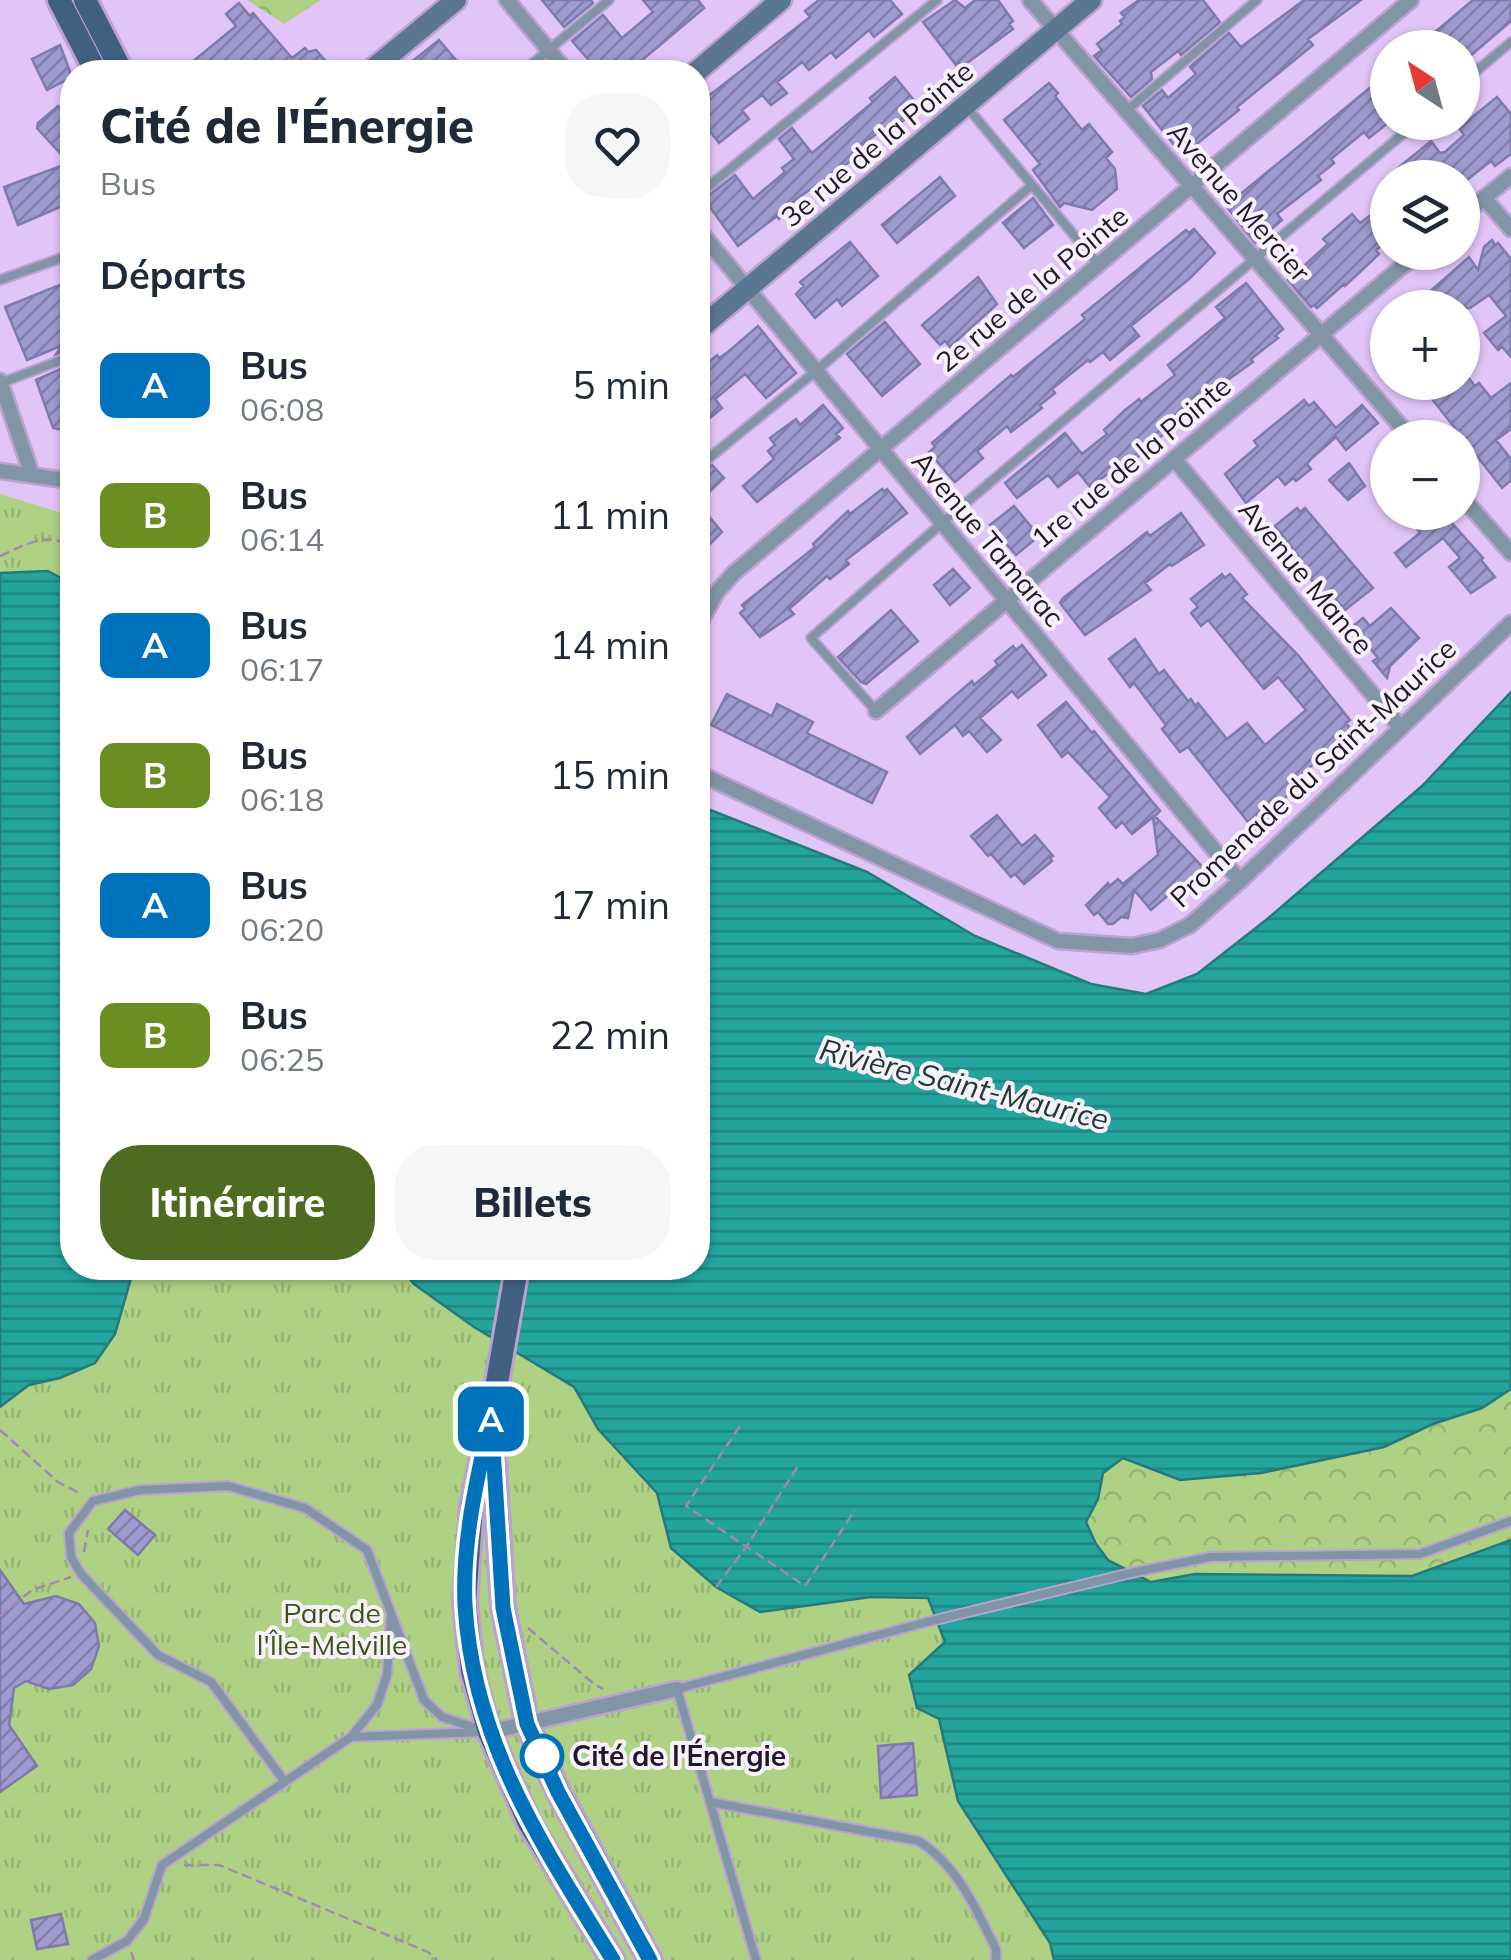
<!DOCTYPE html>
<html lang="fr">
<meta charset="utf-8">
<style>
:root{--surface:#fff;--page:#f6f6f7;--text:#1f2937;--muted:#747a83;--accent:#4e6c21}
body{margin:0;font-family:Mulish,sans-serif;background:var(--page);color:var(--text);height:100vh;display:flex;flex-direction:column;font-size:38px;white-space:nowrap}
*{box-sizing:border-box;margin:0}
p{font-size:32px;color:var(--muted)}
.icon{flex:none;width:55px;height:55px;fill:none;stroke:currentColor;stroke-width:2;stroke-linecap:round;stroke-linejoin:round}
.map{position:relative;flex:1;overflow:hidden}
.drawer{position:absolute;left:60px;top:60px;width:650px;height:1220px;display:flex;flex-direction:column;background:var(--surface);border-radius:40px;box-shadow:0 2px 8px #0004}
.drawer>*{flex:none}
.badge{padding:0 20px;border-radius:15px;font-size:35px;line-height:65px}
.needle{width:65px;rotate:324deg}
.controls{position:absolute;left:1370px;top:30px;display:grid;gap:20px}
.controls a{display:grid;place-items:center;width:110px;height:110px;border-radius:50%;background:var(--surface);box-shadow:0 2px 8px #0004;font-size:50px}
.map>.badge{position:absolute;translate:-50% -50%;box-shadow:0 0 0 5px #fff}
h2{padding:0 40px;font-size:38px;line-height:90px}
.round{display:grid;place-items:center;flex:none;width:105px;height:105px;border-radius:40px;background:var(--page)}
.headline{display:flex;align-items:center;justify-content:space-between;height:170px;padding:0 40px}
h1{font-size:48px;font-weight:800;line-height:75px}
.primary-button{display:flex;gap:20px;margin-top:auto;padding:20px 40px}
.primary-button a{flex:1;height:115px;border-radius:40px;background:var(--accent);color:#fff;font-size:40px;font-weight:800;line-height:115px;text-align:center}
.primary-button a+a{background:var(--page);color:var(--text)}
ul{padding:0;list-style:none}
li{display:flex;align-items:center;gap:30px;height:130px;padding:0 40px}
li div{flex:1}
li b{display:block;font-size:38px}
li em{font-style:normal}
li .badge{min-width:110px;font-weight:700;text-align:center}
.map>svg:first-child{display:block}
.forest{fill:url(#forest-crowns)}
.park{fill:url(#park-tufts)}
.water{fill:url(#water-rules);stroke:#237a7a;stroke-width:2.5}
.building{fill:url(#building-hatch);stroke:#7f7aac;stroke-width:2.5}
.lines{fill:none;stroke-linecap:round;stroke-linejoin:round}
.lane-casing{stroke:#bba2d0;stroke-width:12}
.street-casing{stroke:#bba2d0;stroke-width:19}
.secondary-casing{stroke:#bba2d0;stroke-width:25}
.primary-casing{stroke:#bba2d0;stroke-width:28}
.path{stroke:#a08ab2;stroke-width:2.5;stroke-dasharray:10 5;stroke-linecap:butt}
.lane{stroke:#8295a7;stroke-width:8}
.street{stroke:#8295a7;stroke-width:14}
.secondary{stroke:#5b7691;stroke-width:20}
.primary{stroke:#3f6081;stroke-width:22}
.line-casing{stroke:#fff;stroke-width:22}
.line{stroke:#0072bc;stroke-width:15}
.stop-dot{fill:#fff;stroke:#0072bc;stroke-width:5}
.labels{text-anchor:middle;stroke-width:8;stroke-linejoin:round;paint-order:stroke}
.street-label{font-size:28px;fill:#23182b;stroke:#f6f1fb}
.park-label{font-size:28px;fill:#3b5410;stroke:#f6f1fb}
.stop-label{font-size:28px;font-weight:bold;fill:#23182b;stroke:#f6f1fb;text-anchor:start}
.water-label{font-size:30px;font-style:italic;fill:#203a38;stroke:#f6f1fb}
</style>
<div class="map">
<svg width="1511" height="1960" viewBox="0 0 1511 1960">
<defs>
<pattern id="forest-crowns" width="20" height="18" patternUnits="userSpaceOnUse" patternTransform="scale(2.5)"><rect width="20" height="18" fill="#aed184"/><path d="M2 6a3 3 0 1 1 6 0M12 15a3 3 0 1 1 6 0" fill="none" stroke="#95b372"/></pattern>
<pattern id="park-tufts" width="24" height="20" patternUnits="userSpaceOnUse" patternTransform="scale(2.5)"><rect width="24" height="20" fill="#aed184"/><path d="M3 7l-1-3M5 7V3M7 7l1-3M15 17l-1-3M17 17v-4M19 17l1-3" fill="none" stroke="#95b372"/></pattern>
<pattern id="water-rules" width="6" height="5" patternUnits="userSpaceOnUse" patternTransform="scale(2.5)"><rect width="6" height="5" fill="#23a49c"/><path d="M0 2.5h6" fill="none" stroke="#1e857f"/></pattern>
<pattern id="building-hatch" width="6" height="6" patternUnits="userSpaceOnUse" patternTransform="scale(2.5)"><rect width="6" height="6" fill="#9f9acf"/><path d="M-1 1l2-2M0 6l6-6M5 7l2-2" fill="none" stroke="#817da8"/></pattern>
</defs>
<rect width="100%" height="100%" fill="#e1c5f9"/>
<!-- forest -->
<path class="forest" d="M247,0H321L284,24Z
M1511,1389V1540L1412,1576L1195,1574L1151,1582L1108,1560L1096,1544L1086,1522L1098,1499L1103,1473L1123,1458L1180,1480L1261,1473L1384,1447L1433,1424L1482,1408Z"/>
<!-- park -->
<path class="park" d="M0,494L72,516V584L48,571L0,573Z
M134,1268H401L414,1284L474,1327L574,1387L598,1429L657,1493L671,1548L716,1587L760,1612L871,1597H928L945,1642L909,1675L939,1719L958,1801L1050,1943L1054,1960H0V1407L29,1385L60,1378Z"/>
<!-- water -->
<path class="water" d="M48,571L72,584V1268H134L115,1334L95,1363L60,1378L29,1385L0,1407V573Z
M1511,692V1389L1482,1408L1433,1424L1384,1447L1261,1473L1180,1480L1123,1458L1103,1473L1098,1499L1086,1522L1096,1544L1108,1560L1151,1582L1195,1574L1412,1576L1511,1540V1960H1054L1050,1943L958,1801L939,1719L917,1708L909,1675L945,1642L928,1598L871,1597L760,1612L716,1587L671,1548L657,1493L598,1429L574,1387L474,1327L414,1284L401,1268H698V805L867,872L975,936L1091,984L1146,994L1197,974L1266,920L1422,786Z"/>
<!-- building -->
<path class="building" d="M542,0H591L593,3L564,27Z
M643,0H698L704,8L641,61L649,72H599L572,41L603,15L622,38L653,12Z
M819,0H890L902,14L874,37L869,30L836,58L831,52L809,70L802,62L777,82L787,93L771,105L762,95L742,110L749,119L719,143L698,116V104L810,17L805,11Z
M955,0L965,8L975,0H998L1013,21L1009,24L1013,29L963,66L959,62L956,65L923,22Z
M1139,0H1203L1220,22L1181,55L1178,51L1151,72L1152,79L1131,97L1094,56L1102,50L1097,44L1122,24L1120,21L1125,17L1121,13Z
M1304,0H1361L1308,39L1313,45L1237,107L1239,110L1188,151L1184,146L1178,150L1143,106L1162,90L1168,98L1196,74L1190,67L1229,33L1241,47Z
M1473,0H1511V21L1462,63V48H1416Z
M239,3L250,16L253,13L292,58L305,48L308,52L316,50L330,66L322,72H180L236,26L226,14Z
M439,40L466,72H415L409,64Z
M60,45L72,77L47,90L32,59Z
M1388,73V123L1369,138L1364,132L1331,159L1334,163L1318,176L1321,180L1277,214L1282,220L1255,243L1226,206Z
M895,77L917,104L913,108L915,111L899,124L896,121L891,123L858,148L853,155L855,158L795,200L791,204L793,207L779,219L777,216L738,246L704,199L735,175L753,199L785,172L782,168L794,159L779,139L792,128L812,153L873,102L870,98Z
M1049,83L1058,93L1055,96L1082,130L1089,124L1112,152L1106,158L1115,169L1117,189L1092,210L1064,203L1060,207L1033,170L1040,164L1004,120Z
M1497,97L1511,114V154L1495,166L1491,161L1463,183L1462,178H1386L1431,141L1440,153L1445,152L1464,135L1459,128Z
M58,106L72,123V202L18,225L4,187L69,163L37,128L38,123Z
M940,177L955,196L897,243L882,225Z
M1033,198L1053,225L1024,248L1003,223Z
M1375,212L1388,227V241L1376,250L1379,254L1345,286L1344,284L1317,308L1314,305L1311,307L1288,280L1328,244L1323,239L1352,214L1360,223Z
M1194,229L1215,253L1189,279L1131,326L1139,336L1110,360L1103,352L1090,362L1088,360L1052,389L1055,393L1040,405L1042,408L1011,432L1007,426L977,451L983,458L955,482L951,478L929,452L935,447L932,443L1011,375L1013,377L1085,319L1082,315L1186,230L1189,233Z
M1492,240L1495,245L1498,243L1511,259V357L1502,347L1498,350L1484,333L1506,316L1489,295L1470,308H1411L1469,257L1478,270L1484,247Z
M850,242L878,276L842,306L837,299L815,318L796,294L804,286L800,282Z
M978,277L997,304L950,347L945,341L940,345L922,325Z
M72,280V349L56,354L63,345L27,360L5,307Z
M1246,283L1283,329L1275,336L1278,338L1251,359L1253,362L1204,397L1126,468L1122,463L1090,487L1078,472L1058,487L1048,475L1017,498L1005,483L1065,433L1082,454L1107,434L1104,430L1124,411L1139,399L1141,402L1175,375L1168,365L1225,318L1216,307Z
M885,322L920,364L882,396L847,354Z
M758,326L796,373L766,398L745,374L715,399L722,408L710,418L698,402V371L717,355L719,358L728,352Z
M72,364V432L53,428L36,380Z
M1462,370L1475,386L1479,383L1491,398L1511,383V429L1496,440L1511,459V480L1502,488L1432,399L1453,382H1462Z
M1304,400L1309,406L1314,402L1336,428L1362,405L1378,423L1346,450L1336,437L1312,458L1307,464L1311,469L1296,481L1293,478L1285,485L1278,476L1246,503L1225,474L1258,446L1254,441Z
M823,405L843,428L836,434L840,438L757,502L743,486L774,459L768,451L775,445L770,438L796,419L800,425Z
M1349,463L1365,486L1348,500L1329,480Z
M712,465L724,478L708,493L698,482V476Z
M882,489L884,492L887,489L907,513L846,560L849,564L830,579L827,576L789,609L794,614L760,637L740,613L745,609L742,605L815,547L813,544L848,511L850,514Z
M1014,506L1039,536L1016,555L990,525Z
M1297,508L1300,512L1305,508L1373,588L1345,610L1334,597L1330,601L1307,575L1298,564L1302,560L1275,526Z
M1404,512H1461L1451,522L1483,558L1481,560L1495,577L1471,593L1449,567L1460,558L1443,538L1406,567L1395,553L1420,533Z
M706,513L722,532L698,556V520Z
M1181,513L1204,545L1172,566L1170,564L1145,583L1151,590L1085,635L1060,603L1063,598L1147,532L1150,536Z
M953,569L970,588L950,605L934,585Z
M1222,574L1225,578L1230,574L1247,594L1242,598L1298,655L1350,720L1346,723L1356,736L1337,752L1334,747L1297,778L1292,784L1296,789L1274,807L1279,813L1256,832L1188,747L1180,752L1162,729L1166,725L1134,683L1130,687L1109,659L1135,639L1159,674L1164,670L1188,701L1191,699L1195,706L1198,703L1227,739L1247,723L1265,745L1306,710L1278,677L1264,689L1208,620L1201,626L1191,613L1198,607L1191,599Z
M1391,608L1419,638L1390,666L1387,678L1373,661L1378,658L1352,627L1363,618L1370,626Z
M891,610L918,641L866,684L861,682L838,657Z
M1022,645L1046,675L1018,698L1012,691L980,718L1001,740L987,752L969,731L963,736L955,725L920,754L907,737L972,681L974,685L998,665L995,661L1013,646L1016,650Z
M727,694L772,716L777,704L813,722L807,733L887,772L872,803L711,725Z
M1066,702L1092,733L1094,731L1160,811L1155,816L1208,873L1186,892L1180,885L1151,910L1134,890L1128,918L1121,917L1113,924H1108L1098,912L1094,915L1086,905L1108,883L1110,886L1118,879L1123,884L1158,855L1153,817L1132,834L1122,822L1116,828L1099,808L1110,797L1068,752L1062,757L1038,725Z
M997,815L1022,846L1035,835L1053,856L1050,858L1052,861L1024,884L1015,874L1011,877L991,854L988,856L971,836Z
M125,1510L155,1535L138,1555L108,1529Z
M0,1570L24,1604L56,1596L79,1604L95,1623L99,1646L91,1669L73,1685L49,1689L26,1681L14,1688L9,1725L37,1766L0,1792Z
M913,1743L917,1795L881,1798L878,1746Z
M61,1914L68,1944L37,1949L31,1920Z"/>
<g class="lines">
<!-- lane casing -->
<g class="lane-casing">
<path id="lane" d="M522,72L609,0
M1462,83L1511,42
M967,107L1099,265
M1126,111L1257,0
M698,195L937,0
M0,280L72,254
M1,383L72,356
M698,467L816,371L1032,185
M876,711L811,638L942,523L1417,122
M351,1737L377,1705L387,1675L391,1617
M285,1782L211,1682L158,1655L81,1574L71,1557L69,1533L93,1501L140,1490L228,1486L305,1508L367,1550L424,1700L442,1717L485,1731
M710,1802L919,1841C959,1867 975,1908 996,1949V1960
M92,1960L127,1941L144,1919L162,1865L351,1737L483,1732
M756,1960L677,1689L927,1622L1135,1572L1211,1557L1420,1554L1511,1521"/>
</g>
<!-- street casing -->
<g class="street-casing">
<path id="street" d="M507,0L567,72
M1030,0L1411,438
M1484,198L1511,229
M1462,216L1511,176
M698,229L1240,881
M0,381L32,475
M1174,459L1400,727
M0,471L72,481
M1462,497L1511,553
M698,626L717,592L734,573L1411,0
M876,711L1419,252
M698,773L1058,941L1132,946L1160,940L1190,925L1240,881L1511,623
M489,1732L677,1689"/>
</g>
<!-- secondary casing -->
<g class="secondary-casing">
<path id="secondary" d="M369,72L456,0
M696,72L781,0
M698,330L1091,0"/>
</g>
<!-- primary casing -->
<g class="primary-casing">
<path id="primary" d="M59,0L96,72
M85,0L122,72
M517,1268L491,1417L472,1505L465,1602L472,1671L489,1732L529,1823L613,1960
M493,1445L503,1607L527,1724L558,1791L650,1960"/>
</g>
<!-- path -->
<path class="path" d="M0,556C25,545 46,531 72,546
M740,1426L686,1506L805,1586L855,1510
M0,1430L58,1482L81,1494
M84,1552L88,1530
M716,1587L746,1547L798,1466
M0,1616L32,1590L71,1577
M528,1628L594,1684L603,1689
M184,1865H219L428,1952L437,1960
M131,1952L134,1960"/>
<!-- lane -->
<use href="#lane" class="lane"/>
<!-- street -->
<use href="#street" class="street"/>
<!-- secondary -->
<use href="#secondary" class="secondary"/>
<!-- primary -->
<use href="#primary" class="primary"/>
</g>
<g class="lines">
<!-- line casing -->
<g class="line-casing">
<path id="line" d="M613,1960C543,1846 473,1743 465,1605C462,1542 477,1478 491,1416L503,1608L527,1724L558,1792L650,1960"/>
</g>
<!-- line -->
<use href="#line" class="line"/>
</g>
<!-- markers -->
<circle class="stop-dot" cx="542" cy="1756" r="20"/>
<g class="labels">
<!-- street labels -->
<g class="street-label">
<text transform="translate(877 144) rotate(-40)" y="10">3e rue de la Pointe</text>
<text transform="translate(1239 202) rotate(49)" y="10">Avenue Mercier</text>
<text transform="translate(1032 289) rotate(-40)" y="10">2e rue de la Pointe</text>
<text transform="translate(1131 462) rotate(-40)" y="10">1re rue de la Pointe</text>
<text transform="translate(988 539) rotate(50)" y="10">Avenue Tamarac</text>
<text transform="translate(1306 577) rotate(50)" y="10">Avenue Mance</text>
<text transform="translate(1313 773) rotate(-43)" y="10">Promenade du Saint-Maurice</text>
</g>
<!-- park labels -->
<g class="park-label">
<text x="332" y="1623">Parc de<tspan x="332" dy="32">l'Île-Melville</tspan></text>
</g>
<!-- stop labels -->
<g class="stop-label">
<text x="572" y="1766">Cité de l'Énergie</text>
</g>
<!-- water labels -->
<g class="water-label">
<text transform="translate(964 1085) rotate(14)" y="10">Rivière Saint-Maurice</text>
</g>
</g>
</svg>
<div class="controls">
<a><svg class="needle" viewBox="-14 -14 28 28"><path d="M0-13l5 13h-10z" fill="#e53935"/><path d="M0 13l5-13h-10z" fill="#747a83"/></svg></a>
<a><svg class="icon" aria-label="layers" viewBox="0 0 24 24"><path d="M12 4l9 5-9 5-9-5zM3 14l9 5 9-5"/></svg></a>
<a>+</a>
<a>−</a>
</div>
<b class="badge" style="left:491px;top:1419px;background:#0072bc;color:#fff">A</b>
<section class="drawer">
<div class="headline"><div><h1>Cité de l'Énergie</h1><p>Bus</p></div><a class="round"><svg class="icon" aria-label="heart" viewBox="0 0 24 24"><path d="M12 20l-8-8c-3-5 5-10 8-4 3-6 11-1 8 4z"/></svg></a></div>
<h2>Départs</h2>
<ul>
<li><span class="badge" style="background:#0072bc;color:#fff">A</span><div><b>Bus</b><p>06:08</p></div><em>5 min</em></li>
<li><span class="badge" style="background:#6b8e23;color:#fff">B</span><div><b>Bus</b><p>06:14</p></div><em>11 min</em></li>
<li><span class="badge" style="background:#0072bc;color:#fff">A</span><div><b>Bus</b><p>06:17</p></div><em>14 min</em></li>
<li><span class="badge" style="background:#6b8e23;color:#fff">B</span><div><b>Bus</b><p>06:18</p></div><em>15 min</em></li>
<li><span class="badge" style="background:#0072bc;color:#fff">A</span><div><b>Bus</b><p>06:20</p></div><em>17 min</em></li>
<li><span class="badge" style="background:#6b8e23;color:#fff">B</span><div><b>Bus</b><p>06:25</p></div><em>22 min</em></li>
</ul>
<div class="primary-button"><a>Itinéraire</a><a>Billets</a></div>
</section>
</div>
